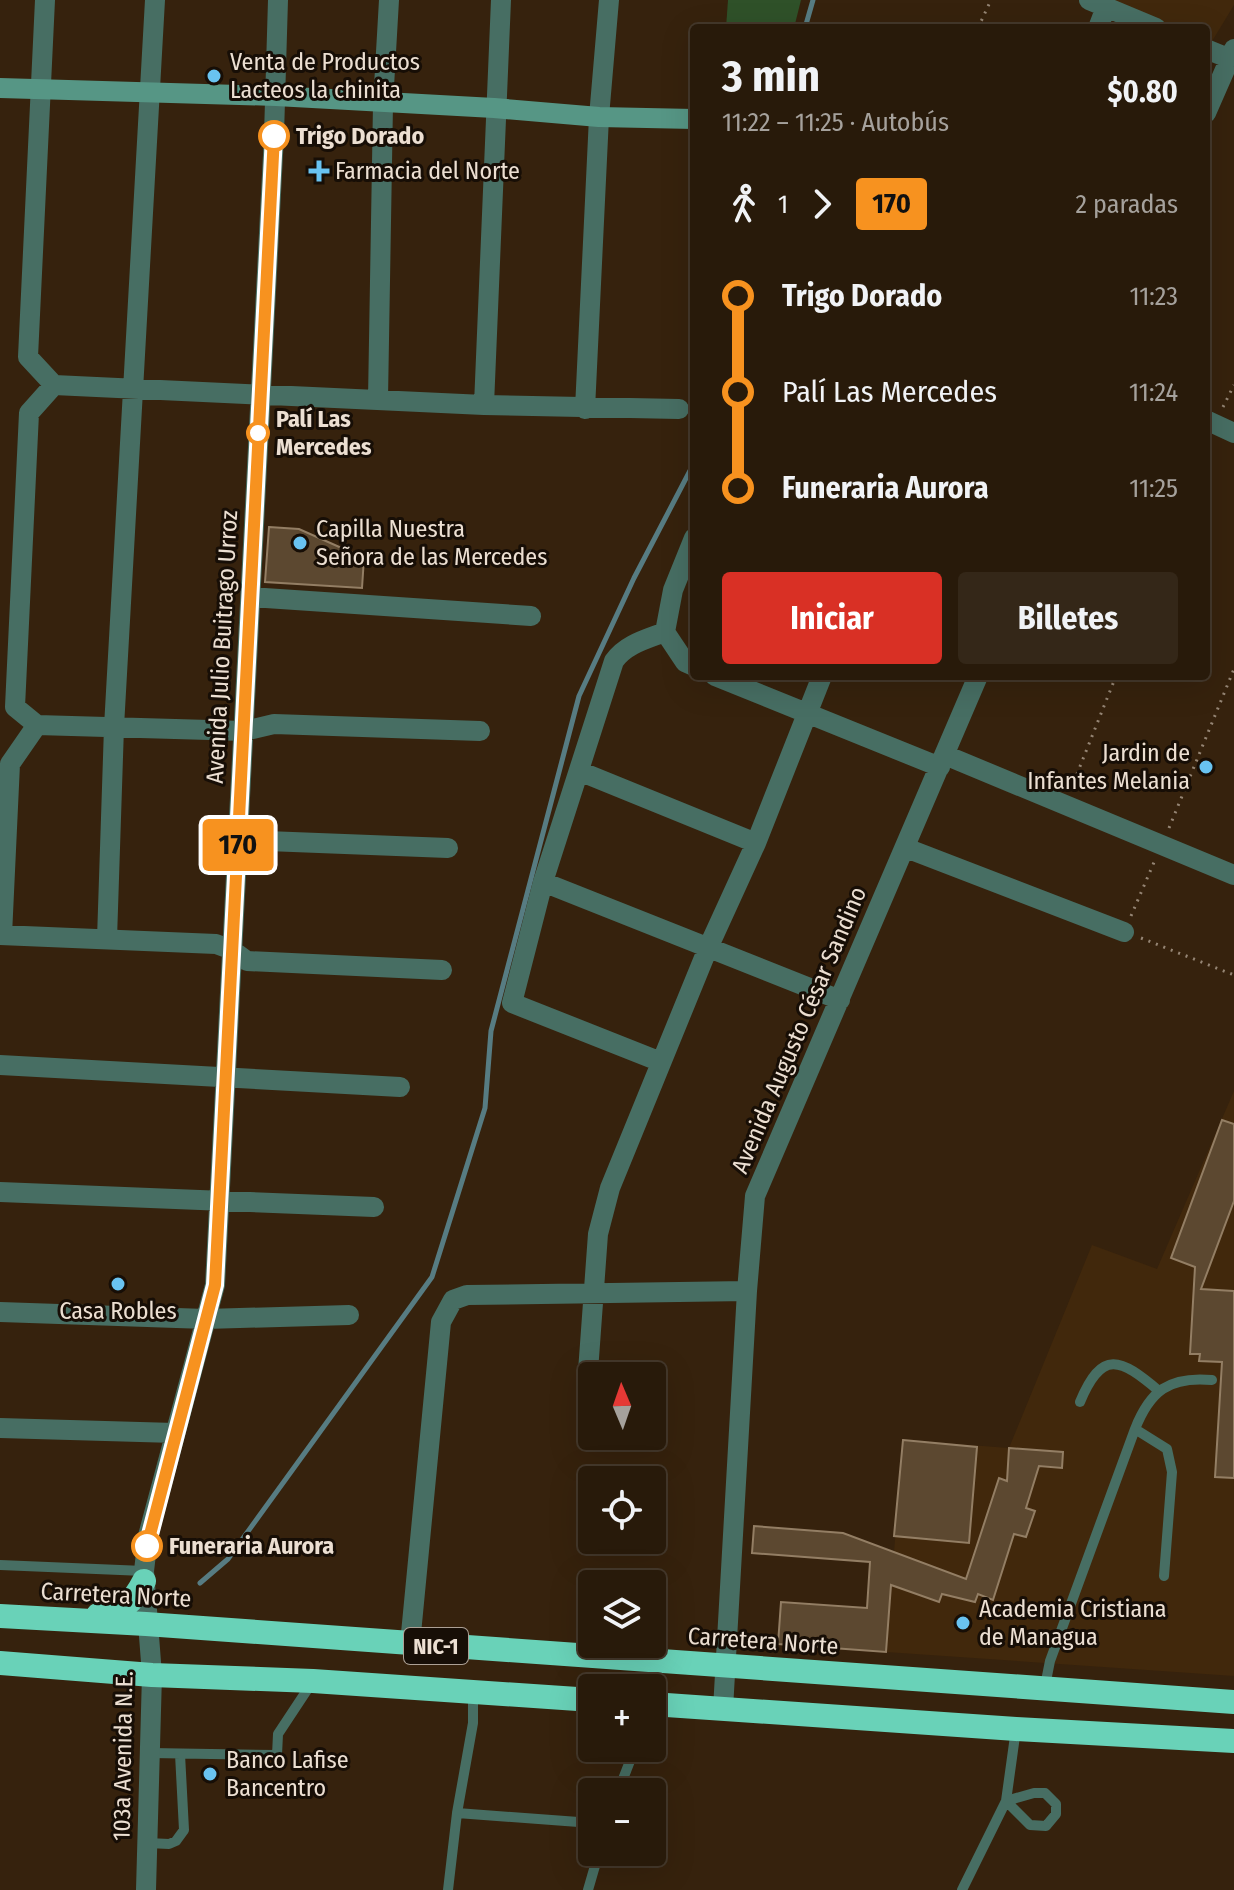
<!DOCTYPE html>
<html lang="es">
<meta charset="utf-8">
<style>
:root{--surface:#281a0a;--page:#342718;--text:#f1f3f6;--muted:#a5a19c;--line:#44382b;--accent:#d93025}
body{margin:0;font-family:"Fira Sans Condensed",sans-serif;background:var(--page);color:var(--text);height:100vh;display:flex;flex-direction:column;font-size:30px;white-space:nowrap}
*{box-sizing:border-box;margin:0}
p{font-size:26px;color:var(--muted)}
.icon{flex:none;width:44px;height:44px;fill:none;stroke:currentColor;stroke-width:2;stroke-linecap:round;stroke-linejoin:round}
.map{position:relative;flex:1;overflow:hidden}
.details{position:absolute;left:690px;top:24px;width:520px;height:656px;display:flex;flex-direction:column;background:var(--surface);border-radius:8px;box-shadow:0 8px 32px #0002,0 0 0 2px var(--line)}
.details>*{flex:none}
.badge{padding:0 16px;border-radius:6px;font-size:28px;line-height:52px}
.needle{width:52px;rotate:358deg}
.fabs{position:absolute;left:578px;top:1362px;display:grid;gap:16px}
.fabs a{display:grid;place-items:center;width:88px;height:88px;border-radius:8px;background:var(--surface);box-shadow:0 8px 32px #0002,0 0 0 2px var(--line);font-size:40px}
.map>.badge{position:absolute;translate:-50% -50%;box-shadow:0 0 0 4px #fff}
.legs{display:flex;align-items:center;gap:12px;height:88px;padding:0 32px;font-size:26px}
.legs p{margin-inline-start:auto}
.summary{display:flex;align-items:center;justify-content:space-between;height:136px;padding:0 32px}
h1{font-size:44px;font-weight:700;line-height:60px}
.cta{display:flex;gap:16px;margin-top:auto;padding:16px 32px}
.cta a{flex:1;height:92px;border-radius:8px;background:var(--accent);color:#fff;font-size:32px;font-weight:700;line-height:92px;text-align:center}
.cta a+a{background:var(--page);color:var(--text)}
ul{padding:0 32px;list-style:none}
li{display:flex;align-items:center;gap:28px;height:96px;font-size:30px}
li i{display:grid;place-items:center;width:12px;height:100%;margin:0 10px;background:currentColor}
li i::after{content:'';width:20px;height:20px;margin:-10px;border:6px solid;border-radius:50%;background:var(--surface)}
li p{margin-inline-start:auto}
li:first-child i{background:linear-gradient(#0000 50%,currentColor 0)}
li:last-child i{background:linear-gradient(currentColor 50%,#0000 0)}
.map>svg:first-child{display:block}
.built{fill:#41280c}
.green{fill:#2f5129}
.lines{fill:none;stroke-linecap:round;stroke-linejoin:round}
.stream{stroke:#577c82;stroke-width:5}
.building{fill:#5c4830;stroke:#937e64;stroke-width:2}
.path{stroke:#958574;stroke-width:3;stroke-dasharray:2 6;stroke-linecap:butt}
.lane{stroke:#476e63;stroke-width:10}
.street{stroke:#476e63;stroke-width:20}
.secondary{stroke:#569685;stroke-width:20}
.highway{stroke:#69d2b8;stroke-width:24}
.line-1-casing{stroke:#fff;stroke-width:18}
.line-1{stroke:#f7921f;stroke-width:12}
.poi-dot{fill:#69c3f1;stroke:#170e06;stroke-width:3}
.stop-1-dot{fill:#fff;stroke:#f7921f;stroke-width:4}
.labels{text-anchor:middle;stroke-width:6;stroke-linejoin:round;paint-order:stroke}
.shield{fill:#170e06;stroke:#aca095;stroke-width:2}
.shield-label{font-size:22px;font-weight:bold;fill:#ecdfd2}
.poi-label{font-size:24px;fill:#ecdfd2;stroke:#170e06;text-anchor:start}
.stop-label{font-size:24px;font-weight:bold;fill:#ecdfd2;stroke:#170e06;text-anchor:start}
.street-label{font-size:24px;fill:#ecdfd2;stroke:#170e06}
</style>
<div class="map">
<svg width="1234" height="1890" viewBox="0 0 1234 1890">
<rect width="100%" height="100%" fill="#36220d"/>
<!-- built -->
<path class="built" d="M1107,0H1234V5L1211,43L1206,41V28H1175Z
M1234,1091V1676L886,1652L903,1440L1009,1448L1092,1245L1157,1269Z"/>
<!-- green -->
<path class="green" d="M728,0H801L794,28H726Z"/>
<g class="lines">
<!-- stream -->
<path class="stream" d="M805,28L813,0
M200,1583L228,1559L432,1277L485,1108L491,1031L579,696L634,578L694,463"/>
</g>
<!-- building -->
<path class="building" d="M269,527L299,529L364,558L362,588L265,582Z
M1222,1120L1234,1124V1201L1201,1289L1234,1291V1478L1215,1477L1222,1362L1199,1361L1200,1354H1190L1195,1267L1171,1258Z
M903,1440L977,1447L969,1543L894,1536Z
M1009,1448L1063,1452L1062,1468L1039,1466L1026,1508L1035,1511L1026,1537L1014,1534L993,1600L978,1594L975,1602L942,1594L939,1602L891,1585L886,1652L778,1644L781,1602L867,1608L870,1562L752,1553L754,1526L843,1533L966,1579L999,1478L1007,1481Z"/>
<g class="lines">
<!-- path -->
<path class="path" d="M978,28L991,0
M1223,407L1234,385
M1071,789L1116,676
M1169,828L1234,669
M1131,916L1155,860
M1141,938L1234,975"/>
<!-- lane -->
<path class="lane" d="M1080,1402C1102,1349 1120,1358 1159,1391
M1135,1429C1150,1391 1169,1376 1212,1380
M0,1565L144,1571
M1045,1686L1050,1661L1135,1429L1167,1449L1172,1472L1164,1576
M151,1753L277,1755L278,1734L313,1681
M618,1792L635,1748
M1034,1793H1045L1056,1804V1814L1046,1826L1030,1825L1006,1801Z
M457,1813L592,1823
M148,1843L169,1844L176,1841L184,1830L180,1754
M448,1890L457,1813L473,1723V1694
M588,1890L599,1852
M962,1890L1006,1801L1016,1729"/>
<!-- street -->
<path class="street" d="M1089,0L1156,28
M1098,28L1106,7
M1206,49L1228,58
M1206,113L1234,49
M54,385L484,405L679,409
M378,399L383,104L389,0
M484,405L501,0
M585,409L599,117L609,0
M1206,420L1234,433
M694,538L673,590L665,632L685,662L694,666
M251,597L531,616
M715,676L940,767
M37,725L244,731L274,724L480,731
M945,755L1234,875
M579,771L756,843
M238,840L448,848
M906,848L1124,932
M543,882L840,1000
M0,935L216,944L232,950L247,961L442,970
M2,935L10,764L37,725L15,707L29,413L54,385L28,357L45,0
M107,939L114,727L155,0
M661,1062L512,1003L543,882L614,661C626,644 647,639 665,632
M0,1065L400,1087
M0,1192L374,1207
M0,1312L206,1319L349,1315
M586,1399L598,1234L610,1188L708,948L756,843L822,676
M0,1428L175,1433
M410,1644L441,1322L453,1300L467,1295L747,1291
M723,1709L747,1291L755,1196L978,676
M146,1890L152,1675L144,1571L148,1536L215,1285L274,135L278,0"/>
<!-- secondary -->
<path class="secondary" d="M0,88L276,96L494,108L599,117L694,119"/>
<!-- highway -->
<path class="highway" d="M98,1615C122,1612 133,1603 144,1581
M0,1616L146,1624L1234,1702
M0,1663L152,1675L313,1681L592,1700
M652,1704L1016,1729L1234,1741"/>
</g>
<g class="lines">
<!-- line-1 casing -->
<g class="line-1-casing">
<path id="line-1" d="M147,1546L215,1285L274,136"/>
</g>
<!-- line-1 -->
<use href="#line-1" class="line-1"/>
</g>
<!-- markers -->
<g class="poi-dot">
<circle cx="214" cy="76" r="8"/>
<path d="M315 159h8v8h8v8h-8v8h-8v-8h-8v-8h8z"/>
<circle cx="300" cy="543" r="8"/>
<circle cx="1206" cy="767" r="8"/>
<circle cx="118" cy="1284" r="8"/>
<circle cx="963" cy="1623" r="8"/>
<circle cx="210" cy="1774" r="8"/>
</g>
<g class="stop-1-dot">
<circle cx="274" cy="136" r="14"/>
<circle cx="258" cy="433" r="10"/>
<circle cx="147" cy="1546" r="14"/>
</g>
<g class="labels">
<!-- shield labels -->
<rect class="shield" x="404" y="1628" width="64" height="36" rx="6"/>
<g class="shield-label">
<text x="436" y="1654">NIC-1</text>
</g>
<!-- poi labels -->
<g class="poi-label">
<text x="230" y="70">Venta de Productos<tspan x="230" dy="28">Lacteos la chinita</tspan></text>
<text x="335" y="179">Farmacia del Norte</text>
<text x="316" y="537">Capilla Nuestra<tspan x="316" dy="28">Señora de las Mercedes</tspan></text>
<text x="1190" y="761" text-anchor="end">Jardin de<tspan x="1190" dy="28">Infantes Melania</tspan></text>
<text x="118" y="1319" text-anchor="middle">Casa Robles</text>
<text x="979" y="1617">Academia Cristiana<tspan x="979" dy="28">de Managua</tspan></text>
<text x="226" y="1768">Banco Lafise<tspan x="226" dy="28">Bancentro</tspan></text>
</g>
<!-- stop labels -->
<g class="stop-label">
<text x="296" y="144">Trigo Dorado</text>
<text x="276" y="427">Palí Las<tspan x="276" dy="28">Mercedes</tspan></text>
<text x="169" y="1554">Funeraria Aurora</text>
</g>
<!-- street labels -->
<g class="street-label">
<text transform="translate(222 647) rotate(-87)" y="8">Avenida Julio Buitrago Urroz</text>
<text transform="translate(799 1030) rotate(-67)" y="8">Avenida Augusto César Sandino</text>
<text transform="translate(116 1595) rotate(3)" y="8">Carretera Norte</text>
<text transform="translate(763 1641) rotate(4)" y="8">Carretera Norte</text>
<text transform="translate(123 1756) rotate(-89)" y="8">103a Avenida N.E.</text>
</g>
</g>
</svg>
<div class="fabs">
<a><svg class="needle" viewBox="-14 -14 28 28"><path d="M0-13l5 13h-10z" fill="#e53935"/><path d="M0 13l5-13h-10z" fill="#a5a19c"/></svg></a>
<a><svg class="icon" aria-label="locate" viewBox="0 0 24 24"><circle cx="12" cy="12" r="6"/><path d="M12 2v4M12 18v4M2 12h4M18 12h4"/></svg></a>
<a><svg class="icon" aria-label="layers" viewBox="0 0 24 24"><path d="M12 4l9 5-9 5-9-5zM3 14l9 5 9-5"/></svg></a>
<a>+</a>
<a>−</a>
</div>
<b class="badge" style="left:238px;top:845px;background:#f7921f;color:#111">170</b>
<section class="details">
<div class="summary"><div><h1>3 min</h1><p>11:22 – 11:25 · Autobús</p></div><b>$0.80</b></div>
<div class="legs"><svg class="icon" aria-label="walk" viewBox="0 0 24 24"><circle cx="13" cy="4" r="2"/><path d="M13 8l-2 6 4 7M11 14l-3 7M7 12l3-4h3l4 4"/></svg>1<svg class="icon" aria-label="forward" viewBox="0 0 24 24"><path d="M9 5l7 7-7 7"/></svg><b class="badge" style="background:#f7921f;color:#111">170</b><p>2 paradas</p></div>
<ul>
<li><i style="color:#f7921f"></i><b>Trigo Dorado</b><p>11:23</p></li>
<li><i style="color:#f7921f"></i><span>Palí Las Mercedes</span><p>11:24</p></li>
<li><i style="color:#f7921f"></i><b>Funeraria Aurora</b><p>11:25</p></li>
</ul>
<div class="cta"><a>Iniciar</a><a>Billetes</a></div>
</section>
</div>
